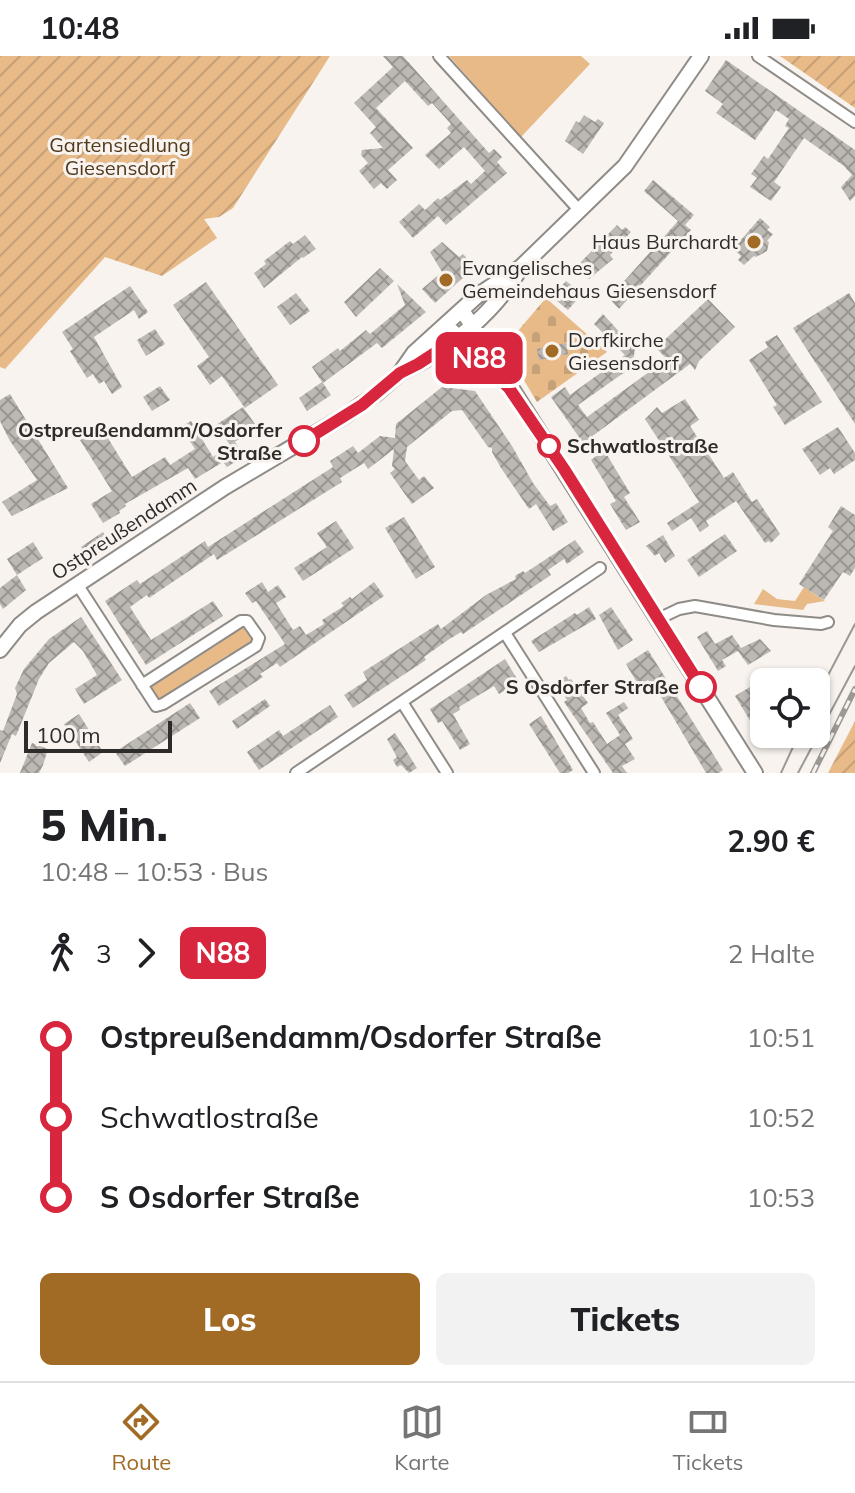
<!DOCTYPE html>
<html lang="de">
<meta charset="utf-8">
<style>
:root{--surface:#fff;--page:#f2f2f2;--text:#202124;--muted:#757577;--line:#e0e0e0;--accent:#a16b25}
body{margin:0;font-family:Mulish,sans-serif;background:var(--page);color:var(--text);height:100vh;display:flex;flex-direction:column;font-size:30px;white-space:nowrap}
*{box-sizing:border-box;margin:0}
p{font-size:26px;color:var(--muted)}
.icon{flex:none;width:44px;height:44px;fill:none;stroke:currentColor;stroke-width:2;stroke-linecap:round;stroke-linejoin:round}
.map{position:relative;height:717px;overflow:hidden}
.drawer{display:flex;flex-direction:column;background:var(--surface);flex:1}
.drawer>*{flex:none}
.badge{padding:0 16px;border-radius:12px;font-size:28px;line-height:52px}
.tools{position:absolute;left:750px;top:612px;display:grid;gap:16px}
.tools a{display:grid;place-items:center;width:80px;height:80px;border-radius:12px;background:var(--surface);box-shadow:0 2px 6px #0004;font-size:40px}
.scale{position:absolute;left:24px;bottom:20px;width:148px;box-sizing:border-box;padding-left:8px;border:4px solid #2e2c2a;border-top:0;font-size:22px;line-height:28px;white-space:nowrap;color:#2e2c2a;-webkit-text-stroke:6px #f8f3ee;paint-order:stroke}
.map>.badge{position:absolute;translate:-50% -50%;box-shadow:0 0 0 4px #fff}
.legs{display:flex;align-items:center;gap:12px;height:88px;padding:0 40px;font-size:26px}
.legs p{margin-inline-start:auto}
.head{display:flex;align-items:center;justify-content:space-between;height:136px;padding:0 40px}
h1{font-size:44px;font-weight:800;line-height:60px}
.action{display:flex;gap:16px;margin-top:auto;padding:16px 40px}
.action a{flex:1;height:92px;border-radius:12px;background:var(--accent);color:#fff;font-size:32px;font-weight:800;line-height:92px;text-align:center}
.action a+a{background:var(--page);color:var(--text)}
ul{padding:0 40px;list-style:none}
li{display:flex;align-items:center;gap:28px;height:80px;font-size:30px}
li i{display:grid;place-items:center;width:12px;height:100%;margin:0 10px;background:currentColor}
li i::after{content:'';width:20px;height:20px;margin:-10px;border:6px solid;border-radius:50%;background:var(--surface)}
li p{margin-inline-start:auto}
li:first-child i{background:linear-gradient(#0000 50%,currentColor 0)}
li:last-child i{background:linear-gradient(currentColor 50%,#0000 0)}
.status{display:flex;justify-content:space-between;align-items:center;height:56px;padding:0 40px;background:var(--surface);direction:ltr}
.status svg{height:22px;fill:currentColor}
.menu{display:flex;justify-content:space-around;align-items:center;height:112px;border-top:2px solid var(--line);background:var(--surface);font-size:22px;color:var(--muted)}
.menu a{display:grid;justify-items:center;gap:4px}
.menu .on{color:var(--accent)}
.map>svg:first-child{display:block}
.grass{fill:#e7ba88}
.cemetery{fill:url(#cemetery-stones)}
.garden{fill:url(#garden-furrows)}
.building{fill:url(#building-cross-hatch)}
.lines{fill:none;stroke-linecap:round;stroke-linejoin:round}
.street-casing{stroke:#8f8b86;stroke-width:14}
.secondary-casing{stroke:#8f8b86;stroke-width:18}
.street{stroke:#fff;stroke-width:10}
.secondary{stroke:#fff;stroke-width:14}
.tram{stroke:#9c9894;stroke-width:2}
.rail-casing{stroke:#9c9894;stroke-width:6}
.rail{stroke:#f8f3ee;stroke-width:3;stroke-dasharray:9;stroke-linecap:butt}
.line-1-casing{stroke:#fff;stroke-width:18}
.line-1{stroke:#d7263d;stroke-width:12}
.poi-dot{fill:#a16b25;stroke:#f8f3ee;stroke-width:3}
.stop-1-dot{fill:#fff;stroke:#d7263d;stroke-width:4}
.labels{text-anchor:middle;stroke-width:6;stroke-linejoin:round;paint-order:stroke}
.park-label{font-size:20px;fill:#533a1c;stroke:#f8f3ee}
.poi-label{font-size:20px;fill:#2e2c2a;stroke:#f8f3ee;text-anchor:start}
.stop-label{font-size:20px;font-weight:bold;fill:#2e2c2a;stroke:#f8f3ee;text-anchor:end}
.street-label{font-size:20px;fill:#2e2c2a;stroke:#f8f3ee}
</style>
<div class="status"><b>10:48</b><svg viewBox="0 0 49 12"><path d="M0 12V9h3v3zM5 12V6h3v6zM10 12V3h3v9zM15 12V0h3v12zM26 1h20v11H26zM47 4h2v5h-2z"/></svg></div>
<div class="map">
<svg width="855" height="717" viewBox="0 0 855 717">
<defs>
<pattern id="cemetery-stones" width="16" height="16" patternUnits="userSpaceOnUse" patternTransform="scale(2)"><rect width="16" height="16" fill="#e7ba88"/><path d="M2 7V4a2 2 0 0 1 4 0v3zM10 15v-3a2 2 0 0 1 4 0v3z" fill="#c6a076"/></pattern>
<pattern id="garden-furrows" width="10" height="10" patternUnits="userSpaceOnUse" patternTransform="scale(2)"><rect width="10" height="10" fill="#e7ba88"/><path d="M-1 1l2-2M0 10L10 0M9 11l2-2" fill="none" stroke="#c6a076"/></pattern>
<pattern id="building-cross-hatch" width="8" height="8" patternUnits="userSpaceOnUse" patternTransform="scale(2)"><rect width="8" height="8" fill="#bcb8b3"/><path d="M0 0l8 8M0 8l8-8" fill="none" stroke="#999692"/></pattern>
</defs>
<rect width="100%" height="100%" fill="#f8f3ee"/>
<!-- grass -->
<path class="grass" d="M449,0H581L590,8L521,81Z
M804,531L825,545L807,548L803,554L754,548L763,533L777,543L795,545Z
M242,570C249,573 254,580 253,588L233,601L228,599L187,625L186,631L158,644L150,630L173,612L179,613L220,587L221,581Z"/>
<!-- cemetery -->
<path class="cemetery" d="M546,242L607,296L537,346L507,296L511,283Z"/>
<!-- garden -->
<path class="garden" d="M0,0H330L233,152L219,161L204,163L217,182L162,220L105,201L5,313L0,311Z
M780,0H855V52Z
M855,665V717H828Z"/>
<!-- building -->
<path class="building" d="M383,0H403L489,97L494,93L502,101L497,106L507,117L446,169L438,160L413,182L399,166L419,148L425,154L438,142L440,144L467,124L471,128L485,115L464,91L439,113L425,99L451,77L447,72L451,68L432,47L428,50L405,25L376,52L413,92L388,114L397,124L387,133L381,127L374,133L359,115L368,107L361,99L362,94L383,92L370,77L376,71L354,47L393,11Z
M726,4L855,94V140L850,145L841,131L852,119L844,110L804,82L774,126L781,131L771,145L750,131L757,122L751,118L764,100L768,103L789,72L785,70L789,63L776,54L755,84L716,57L723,48L705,35Z
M584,59L595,66L598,63L604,67L583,98L565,85L576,65L579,67Z
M653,124L694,159L685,169L691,174L619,253L609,242L678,165L644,135Z
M760,162L770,171L767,174L773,178L767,185L769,186L767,195L756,201L754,200L744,209L738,204L741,200L733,193Z
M617,169L622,174L625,171L631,176L610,199L613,203L589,223L577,210Z
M305,179L316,193L303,202L302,201L264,232L254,217L266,208L264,205L290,185L293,188Z
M442,186L459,201L463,198L475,211L435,247L422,233L442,216L430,196Z
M380,212L394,225L356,261L344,246Z
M566,225L582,238L568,254L552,241Z
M206,226L278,329L245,352L222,320L210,329L197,310L209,301L173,249Z
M397,228L426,256L382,292L377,287L323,327L331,339L307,355L299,342L322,326L312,311L338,292L340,295L366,274L370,278L405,249Z
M130,230L148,256L139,263L134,254L94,281L122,331L112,338L104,325L99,328L93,318L87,322L70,295L73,293L62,276Z
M296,237L310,255L290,269L277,251Z
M849,237L855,247V368L793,272Z
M708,243L735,271L699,305L695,314L690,308L583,387L551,341L565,331L570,339L625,299L594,268L603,258L635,293L632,311L578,349L587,361L667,303L656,292Z
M155,273L165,288L146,300L137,284Z
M777,279L822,346L785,369L773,351L777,349L749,304L768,291L765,286Z
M566,287L568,298L539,304L537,293Z
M160,330L170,344L152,355L143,341Z
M442,331L475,335L512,390L533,427L550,450L556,447L568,466L553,475L536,448L529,453L501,412L492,396V392L488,391L462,354L452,355L407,391L405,405L419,424L424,420L434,432L412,448L390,417L395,413L392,410L394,393L368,413L364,407L340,422L342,426L217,504L214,498L149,542L147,539L130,551L151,584L213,545L223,560L146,609L105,545L137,524L140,528L205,485L208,491L333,411L330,405L353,390L358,397L380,380L395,382L396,368Z
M10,338L68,432L12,460L2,446L37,424L10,385L0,365V344Z
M685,343L699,364L690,370L724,422L733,416L752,446L757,443L780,478L771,487L769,485L765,487L736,445L706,465L709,470L700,476L691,462L672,475L667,467L699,446L645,363L657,351L662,357Z
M243,351L257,371L230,389L216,369Z
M191,365L213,401L235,386L244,400L227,411L223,406L195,423L188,412L125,448L126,450L119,455L120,457L103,467L91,448L112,435L80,384L101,371L132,421L165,401L170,409L195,393L181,371Z
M838,371L855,397V404L834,418L830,412L820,419L802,393Z
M604,394L630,437L624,441L640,466L626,474L610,448L616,445L591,404Z
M841,450L855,459V512L850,520L843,516L824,544L799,528L833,475L828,471Z
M404,461L435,511L416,523L385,472Z
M336,465L354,492L303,525L294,512L327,491L317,477Z
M103,476L111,488L89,502L81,491Z
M725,478L737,495L699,521L687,504Z
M663,479L675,500L665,507L659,497L655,500L646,490Z
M575,484L584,496L567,508L564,503L548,514L551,519L463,578L461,576L448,584L424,601L426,604L353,652L344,639L367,624L363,616L438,568L441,573L486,539L516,523L515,520L523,515L525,517Z
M33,486L43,502L17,519L7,503Z
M17,519L26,534L3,553L0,548V532Z
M262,526L268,536L278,529L286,541L276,547L293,574L300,570L306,579L324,568L322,564L344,550L341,547L350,541L352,543L374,526L384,540L280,611L277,607L260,618L263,621L219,650L209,635L285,588L256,545L252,547L245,537Z
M589,551L596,563L539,596L531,585L575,557L577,559Z
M611,551L633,584L618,594L599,559Z
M81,561L122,624L84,648L75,633L97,619L83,595L74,586L49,607L39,623L16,680L12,678L0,707V674L3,675L17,638L15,632L24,613L49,583Z
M707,575L715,588L732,579L741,592L760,583L771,595L748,609L738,595L722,604L726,610L718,615L697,581Z
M648,594L723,714L719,717H706L660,639L648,624L639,630L626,608Z
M505,603L519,626L499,638L494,630L459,651L460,654L453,658L470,688L460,694L442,665L438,667L430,653Z
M566,620L569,624L571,623L588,647L581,652L590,667L593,666L607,688L620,679L606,657L624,646L628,652L618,659L633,683L625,688L635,703L622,710L627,717H613L564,646L567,644L556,627Z
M755,628L759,635L764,631V658L751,666L735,640Z
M265,643L270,650L237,673L232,665Z
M190,647L200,662L125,710L115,696Z
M330,649L338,661L259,714L247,696L279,674L283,680Z
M79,658L103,696L89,706L64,668Z
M541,660L573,714L568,717H560L529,668Z
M395,677L417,712L409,717L401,709L397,711L393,704L397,701L387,683Z
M32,687L48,693L43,709L39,717H20Z"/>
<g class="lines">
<!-- street casing -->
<g class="street-casing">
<path id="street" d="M439,0L580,155
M758,0L855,66
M77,528L156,650L163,648L256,590L259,582L247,565H241L142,629
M658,563L679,553L695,550L774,564L821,568L828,566
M505,577L594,717
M402,646L447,717
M296,717L600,512"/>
</g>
<!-- secondary casing -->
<g class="secondary-casing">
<path id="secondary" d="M462,254L755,717
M452,275L499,322
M404,315C450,293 496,256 521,211
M0,594L20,569L36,556L225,431L348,358L376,338L400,317L414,297L478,239L521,211L625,110L701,0"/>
</g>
<!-- street -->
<use href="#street" class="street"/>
<!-- secondary -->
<use href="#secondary" class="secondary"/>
<!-- tram -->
<path class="tram" d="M816,642L855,568
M781,717L799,678
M798,717L855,610"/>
<!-- rail casing -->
<g class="rail-casing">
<path id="rail" d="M813,717L855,633"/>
</g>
<!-- rail -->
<use href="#rail" class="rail"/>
</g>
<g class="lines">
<!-- line-1 casing -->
<g class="line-1-casing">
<path id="line-1" d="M304,385L362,349L400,317L418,308L458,282L509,332L564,413L701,631"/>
</g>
<!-- line-1 -->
<use href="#line-1" class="line-1"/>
</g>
<!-- markers -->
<g class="poi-dot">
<circle cx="754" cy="186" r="8"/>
<circle cx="446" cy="224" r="8"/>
<circle cx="552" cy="295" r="8"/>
</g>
<g class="stop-1-dot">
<circle cx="304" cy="385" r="14"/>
<circle cx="549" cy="390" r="10"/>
<circle cx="701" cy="631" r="14"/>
</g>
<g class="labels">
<!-- park labels -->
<g class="park-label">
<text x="120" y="96">Gartensiedlung<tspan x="120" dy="23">Giesensdorf</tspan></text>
</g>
<!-- poi labels -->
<g class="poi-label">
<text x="738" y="193" text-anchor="end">Haus Burchardt</text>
<text x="462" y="219">Evangelisches<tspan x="462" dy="23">Gemeindehaus Giesensdorf</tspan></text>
<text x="568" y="291">Dorfkirche<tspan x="568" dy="23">Giesensdorf</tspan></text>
</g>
<!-- stop labels -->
<g class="stop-label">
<text x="282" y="381">Ostpreußendamm/Osdorfer<tspan x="282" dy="23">Straße</tspan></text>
<text x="567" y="397" text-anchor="start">Schwatlostraße</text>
<text x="679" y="638">S Osdorfer Straße</text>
</g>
<!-- street labels -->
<g class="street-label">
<text transform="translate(124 473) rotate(-33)" y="7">Ostpreußendamm</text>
</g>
</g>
</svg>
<div class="tools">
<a><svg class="icon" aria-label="locate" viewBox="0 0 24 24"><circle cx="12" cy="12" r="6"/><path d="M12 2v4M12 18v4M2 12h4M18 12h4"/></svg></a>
</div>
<div class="scale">100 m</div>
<b class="badge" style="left:479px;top:302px;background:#d7263d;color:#fff">N88</b>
</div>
<section class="drawer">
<div class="head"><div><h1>5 Min.</h1><p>10:48 – 10:53 · Bus</p></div><b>2.90 €</b></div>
<div class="legs"><svg class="icon" aria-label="walk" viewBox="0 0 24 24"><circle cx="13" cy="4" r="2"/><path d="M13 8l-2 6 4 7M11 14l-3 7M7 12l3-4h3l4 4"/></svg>3<svg class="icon" aria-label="forward" viewBox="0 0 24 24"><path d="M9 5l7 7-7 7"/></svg><b class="badge" style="background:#d7263d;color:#fff">N88</b><p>2 Halte</p></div>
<ul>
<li><i style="color:#d7263d"></i><b>Ostpreußendamm/Osdorfer Straße</b><p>10:51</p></li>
<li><i style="color:#d7263d"></i><span>Schwatlostraße</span><p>10:52</p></li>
<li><i style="color:#d7263d"></i><b>S Osdorfer Straße</b><p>10:53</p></li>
</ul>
<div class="action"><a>Los</a><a>Tickets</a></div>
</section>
<nav class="menu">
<a class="on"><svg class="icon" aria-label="directions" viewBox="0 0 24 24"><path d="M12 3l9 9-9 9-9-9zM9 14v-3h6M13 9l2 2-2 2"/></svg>Route</a>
<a><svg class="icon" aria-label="map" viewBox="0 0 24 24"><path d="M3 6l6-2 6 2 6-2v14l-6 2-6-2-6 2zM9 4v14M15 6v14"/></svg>Karte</a>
<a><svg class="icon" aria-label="tickets" viewBox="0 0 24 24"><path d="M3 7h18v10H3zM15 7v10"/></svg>Tickets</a>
</nav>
